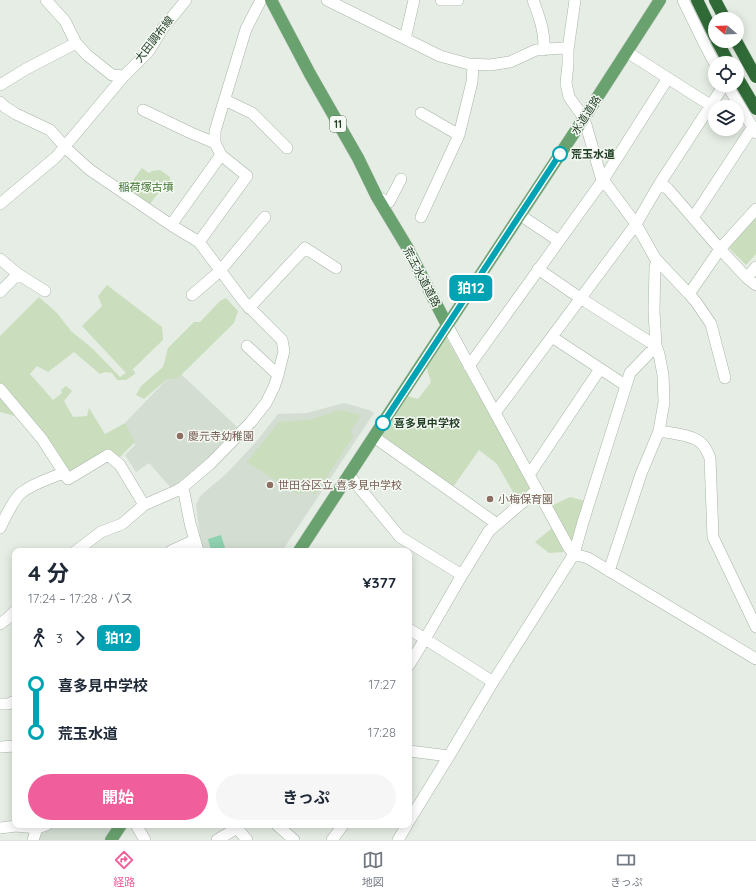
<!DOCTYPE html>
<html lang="ja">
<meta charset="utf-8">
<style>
:root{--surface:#fff;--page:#f6f6f7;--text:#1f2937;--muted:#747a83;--line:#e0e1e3;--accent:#f05f9b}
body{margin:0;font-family:Quicksand,"Noto Sans JP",sans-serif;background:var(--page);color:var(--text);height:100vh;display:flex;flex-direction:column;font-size:15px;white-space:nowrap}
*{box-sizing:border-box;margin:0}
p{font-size:13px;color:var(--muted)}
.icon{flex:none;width:22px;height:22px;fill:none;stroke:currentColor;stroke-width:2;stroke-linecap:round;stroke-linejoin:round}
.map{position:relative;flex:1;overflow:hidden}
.side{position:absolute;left:12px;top:548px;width:400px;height:280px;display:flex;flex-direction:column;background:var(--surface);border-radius:8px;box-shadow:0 2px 10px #0003}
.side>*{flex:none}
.badge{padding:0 8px;border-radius:6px;font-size:14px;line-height:26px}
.needle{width:26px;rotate:289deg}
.buttons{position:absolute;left:708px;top:12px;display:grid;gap:8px}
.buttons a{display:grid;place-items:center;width:36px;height:36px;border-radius:50%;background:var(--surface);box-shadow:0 2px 10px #0003;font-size:20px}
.map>.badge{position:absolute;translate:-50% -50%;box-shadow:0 0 0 2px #fff}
.legs{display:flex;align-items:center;gap:6px;height:44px;padding:0 16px;font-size:13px}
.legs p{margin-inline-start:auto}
.summary{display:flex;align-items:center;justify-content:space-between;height:68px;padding:0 16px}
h1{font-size:22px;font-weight:700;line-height:30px}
.action{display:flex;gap:8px;margin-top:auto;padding:8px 16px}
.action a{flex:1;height:46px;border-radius:24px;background:var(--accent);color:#fff;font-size:16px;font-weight:700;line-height:46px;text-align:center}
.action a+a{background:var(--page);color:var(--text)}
ul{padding:0 16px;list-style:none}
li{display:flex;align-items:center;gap:14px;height:48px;font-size:15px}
li i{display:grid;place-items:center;width:6px;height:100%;margin:0 5px;background:currentColor}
li i::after{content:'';width:10px;height:10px;margin:-5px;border:3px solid;border-radius:50%;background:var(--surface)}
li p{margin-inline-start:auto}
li:first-child i{background:linear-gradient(#0000 50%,currentColor 0)}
li:last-child i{background:linear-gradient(currentColor 50%,#0000 0)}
.tabs{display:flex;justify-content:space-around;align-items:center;height:56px;border-top:1px solid var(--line);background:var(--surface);font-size:11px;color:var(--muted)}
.tabs a{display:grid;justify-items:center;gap:2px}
.tabs .selected{color:var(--accent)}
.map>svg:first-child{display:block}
.built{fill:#d3ddd2}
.green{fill:#cadebd}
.water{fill:#8dd1af}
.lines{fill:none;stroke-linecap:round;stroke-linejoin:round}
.minor-casing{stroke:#a7b5a7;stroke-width:12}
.major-casing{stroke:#c1c9c2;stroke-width:13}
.highway-casing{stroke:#c1c9c2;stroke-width:13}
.minor{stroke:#fff;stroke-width:11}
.major{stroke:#69a26e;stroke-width:12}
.highway{stroke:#306b37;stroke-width:12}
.highway-bridge-casing{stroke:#c1c9c2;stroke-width:13;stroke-linecap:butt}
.highway-bridge{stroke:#306b37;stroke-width:12}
.line-1-casing{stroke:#fff;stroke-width:9}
.line-1{stroke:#00a3b4;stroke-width:6}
.stop-1-dot{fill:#fff;stroke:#00a3b4;stroke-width:2}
.education-dot{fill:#8d6e63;stroke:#f5faf5;stroke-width:1.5}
.labels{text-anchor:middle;stroke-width:3;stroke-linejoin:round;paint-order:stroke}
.shield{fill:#f5faf5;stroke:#627763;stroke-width:1}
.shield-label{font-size:10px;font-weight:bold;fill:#233f25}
.street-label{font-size:11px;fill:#233f25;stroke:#f5faf5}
.stop-label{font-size:11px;font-weight:bold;fill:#233f25;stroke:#f5faf5;text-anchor:start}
.park-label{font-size:11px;fill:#41752e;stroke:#f5faf5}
.education-label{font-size:11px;fill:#785e54;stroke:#f5faf5;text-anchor:start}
</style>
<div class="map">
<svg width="756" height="840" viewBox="0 0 756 840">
<rect width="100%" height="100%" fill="#e5ede4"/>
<!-- built -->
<path class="built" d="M181,374L237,427L207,460L171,488L149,463L136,472L125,455L135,445L125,423L167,379H177Z
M344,403L369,410L374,413L282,551H202L196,505L200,496L226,474L256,442L278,414L307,413Z
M58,825H115L105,840H36L38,835Z"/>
<!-- green -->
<path class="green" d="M142,168L149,173L152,171L160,170L170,177C172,188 164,187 158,194C154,197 151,203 149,207L125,191Z
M756,216V254L746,265L729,248Z
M107,285L162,327L163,340L131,371L134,370L135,374L126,380H117L112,373L105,372L100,374L74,352L48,372L37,366L30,374L53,400L62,393L61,390L66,386L72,391L64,401L73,417L87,416L89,408L105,434L125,423L135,442L118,459L107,449L69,475L43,433L0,384V336L39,297L57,313L71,331L93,349L120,377L126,373L82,326L102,306L98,296Z
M226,298L238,311L234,323L177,379H167L144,399L136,395L141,386L163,367L168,348L194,322H200L220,301Z
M446,337L531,489L517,499L497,464L479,450L453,487L382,435L407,396L418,399L431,382L426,366Z
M0,398L15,416L0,412Z
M340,410L361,415L350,432L354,435L315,495L308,491L297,494L247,462L279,422L308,420Z
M570,497L589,502L574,545L551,506Z
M552,528L564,552L549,553L535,542Z"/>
<!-- water -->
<path class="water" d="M221,535L226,551H211L208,539Z"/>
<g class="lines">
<!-- minor casing -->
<g class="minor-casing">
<path id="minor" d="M46,0L65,21L76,43L87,55L112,75L124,76
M327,0L440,56L469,64L490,65L510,62L536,50L562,48L568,50
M441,0H458
M533,0C539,16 545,32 544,50
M575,0L568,50V64L566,83L569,97L584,118L601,177L636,224L655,258L689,294L696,302L711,324L725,378
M683,0L706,47L715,64
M405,39L414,0
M627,52L710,105
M0,85L26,69L76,43
M727,85L756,133
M225,100L252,113L287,148
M0,102L5,107L16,114L50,130L69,151L90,170L171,225L199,242L244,302L282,340L284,351L278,375L274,387L266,403L251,422L211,463L183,487L176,491L144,505L122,524L101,532L76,551
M143,110L191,133L215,143L221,155L247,176L199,242
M459,135L472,82L473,65
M215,143V131L246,29L261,0
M660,183L668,189L720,249L747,278L756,285
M377,197L389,202L401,179
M0,204L56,157L124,76L148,52L163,28L186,0
M520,215L559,241
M421,217L459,135L421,113
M693,218L752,128
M171,225L221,155
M0,259L18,274L45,291
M747,278L756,267
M0,292L18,274
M689,294L720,249L756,209
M192,295L220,271L265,217
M249,308L305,248L336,268
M447,325L569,548L574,554
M552,337L625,385
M247,346L278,375
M469,366L603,180L668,78
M0,389L42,439L68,479L108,455L120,465L144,505
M495,413L636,224L660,183L724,85
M659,431C671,433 695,435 702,444C706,448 708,453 710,458L713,537L756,627
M374,437L497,524
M529,475L600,369
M348,477L353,480L400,537L462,575
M183,487L190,523L198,551
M0,528C5,518 13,500 21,493C33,483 49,479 63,473
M171,551L195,540
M574,554L588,558L756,659
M609,571L641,474L659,431L664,402L663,375L659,354L656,346L654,311L655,267L656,264L658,263
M0,624L8,618L15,611
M409,629L465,664L493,682
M409,665L425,639L462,575L489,531L537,490
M0,704H8L15,701
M0,747L15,746
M409,751L449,756
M409,821L449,756L493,682L574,554L583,522L630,373L656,346L580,298L538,269
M136,825L145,840
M277,825L294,840
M0,828L16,826L37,828L46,825
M237,828L247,840
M33,840L37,828
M217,840L237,828L240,825
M332,840L343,825
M398,840L407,825"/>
</g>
<!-- major casing -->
<g class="major-casing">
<path id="major" d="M271,0L310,74L358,158L377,197L407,247L447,325
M299,551L390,412L584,118L660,0
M111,840L121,825"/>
</g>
<!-- highway casing -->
<g class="highway-casing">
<path id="highway" d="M697,0L715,37
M715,0L725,19
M717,41L729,63"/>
</g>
<!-- minor -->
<use href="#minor" class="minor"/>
<!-- major -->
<use href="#major" class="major"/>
<!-- highway -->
<use href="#highway" class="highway"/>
<!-- highway-bridge casing -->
<g class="highway-bridge-casing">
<path id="highway-bridge" d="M736,41L756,77
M737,77L756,109"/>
</g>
<!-- highway-bridge -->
<use href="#highway-bridge" class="highway-bridge"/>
</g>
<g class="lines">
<!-- line-1 casing -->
<g class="line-1-casing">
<path id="line-1" d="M383,423L560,154"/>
</g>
<!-- line-1 -->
<use href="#line-1" class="line-1"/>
</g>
<!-- markers -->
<g class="stop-1-dot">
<circle cx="560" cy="154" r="7"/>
<circle cx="383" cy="423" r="7"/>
</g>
<g class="education-dot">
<circle cx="180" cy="436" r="4"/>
<circle cx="270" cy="485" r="4"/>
<circle cx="490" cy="499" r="4"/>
</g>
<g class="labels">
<!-- shield labels -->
<rect class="shield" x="330" y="116" width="16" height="16" rx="3"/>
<g class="shield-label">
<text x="338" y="128">11</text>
</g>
<!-- street labels -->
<g class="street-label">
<text transform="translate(154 39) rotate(-52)" y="4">大田調布線</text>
<text transform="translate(586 115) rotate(-57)" y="4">水道道路</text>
<text transform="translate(422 277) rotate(62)" y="4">荒玉水道道路</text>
</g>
<!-- stop labels -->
<g class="stop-label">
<text x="571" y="158">荒玉水道</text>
<text x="394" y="427">喜多見中学校</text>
</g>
<!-- park labels -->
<g class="park-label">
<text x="146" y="191">稲荷塚古墳</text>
</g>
<!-- education labels -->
<g class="education-label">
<text x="188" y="440">慶元寺幼稚園</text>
<text x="278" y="489">世田谷区立 喜多見中学校</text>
<text x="498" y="503">小梅保育園</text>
</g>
</g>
</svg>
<div class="buttons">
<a><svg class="needle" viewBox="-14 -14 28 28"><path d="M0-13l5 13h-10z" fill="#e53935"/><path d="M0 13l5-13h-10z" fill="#747a83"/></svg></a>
<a><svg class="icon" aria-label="locate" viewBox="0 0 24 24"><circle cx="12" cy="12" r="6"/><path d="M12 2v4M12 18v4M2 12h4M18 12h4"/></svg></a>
<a><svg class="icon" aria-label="layers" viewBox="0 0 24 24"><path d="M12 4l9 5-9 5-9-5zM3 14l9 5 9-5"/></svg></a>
</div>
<b class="badge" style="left:471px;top:288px;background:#00a3b4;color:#fff">狛12</b>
<section class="side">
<div class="summary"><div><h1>4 分</h1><p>17:24 – 17:28 · バス</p></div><b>¥377</b></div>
<div class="legs"><svg class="icon" aria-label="walk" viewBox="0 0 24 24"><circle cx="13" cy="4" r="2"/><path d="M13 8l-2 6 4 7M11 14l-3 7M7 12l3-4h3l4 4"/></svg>3<svg class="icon" aria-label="forward" viewBox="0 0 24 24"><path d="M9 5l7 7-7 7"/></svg><b class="badge" style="background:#00a3b4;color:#fff">狛12</b></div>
<ul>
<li><i style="color:#00a3b4"></i><b>喜多見中学校</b><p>17:27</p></li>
<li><i style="color:#00a3b4"></i><b>荒玉水道</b><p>17:28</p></li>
</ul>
<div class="action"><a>開始</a><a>きっぷ</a></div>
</section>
</div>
<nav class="tabs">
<a class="selected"><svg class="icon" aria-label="directions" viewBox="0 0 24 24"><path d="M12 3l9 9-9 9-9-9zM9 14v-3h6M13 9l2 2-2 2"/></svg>経路</a>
<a><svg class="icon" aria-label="map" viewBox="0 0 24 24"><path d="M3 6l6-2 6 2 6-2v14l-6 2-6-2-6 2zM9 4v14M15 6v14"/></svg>地図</a>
<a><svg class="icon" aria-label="tickets" viewBox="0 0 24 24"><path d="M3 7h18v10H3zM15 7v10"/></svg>きっぷ</a>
</nav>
